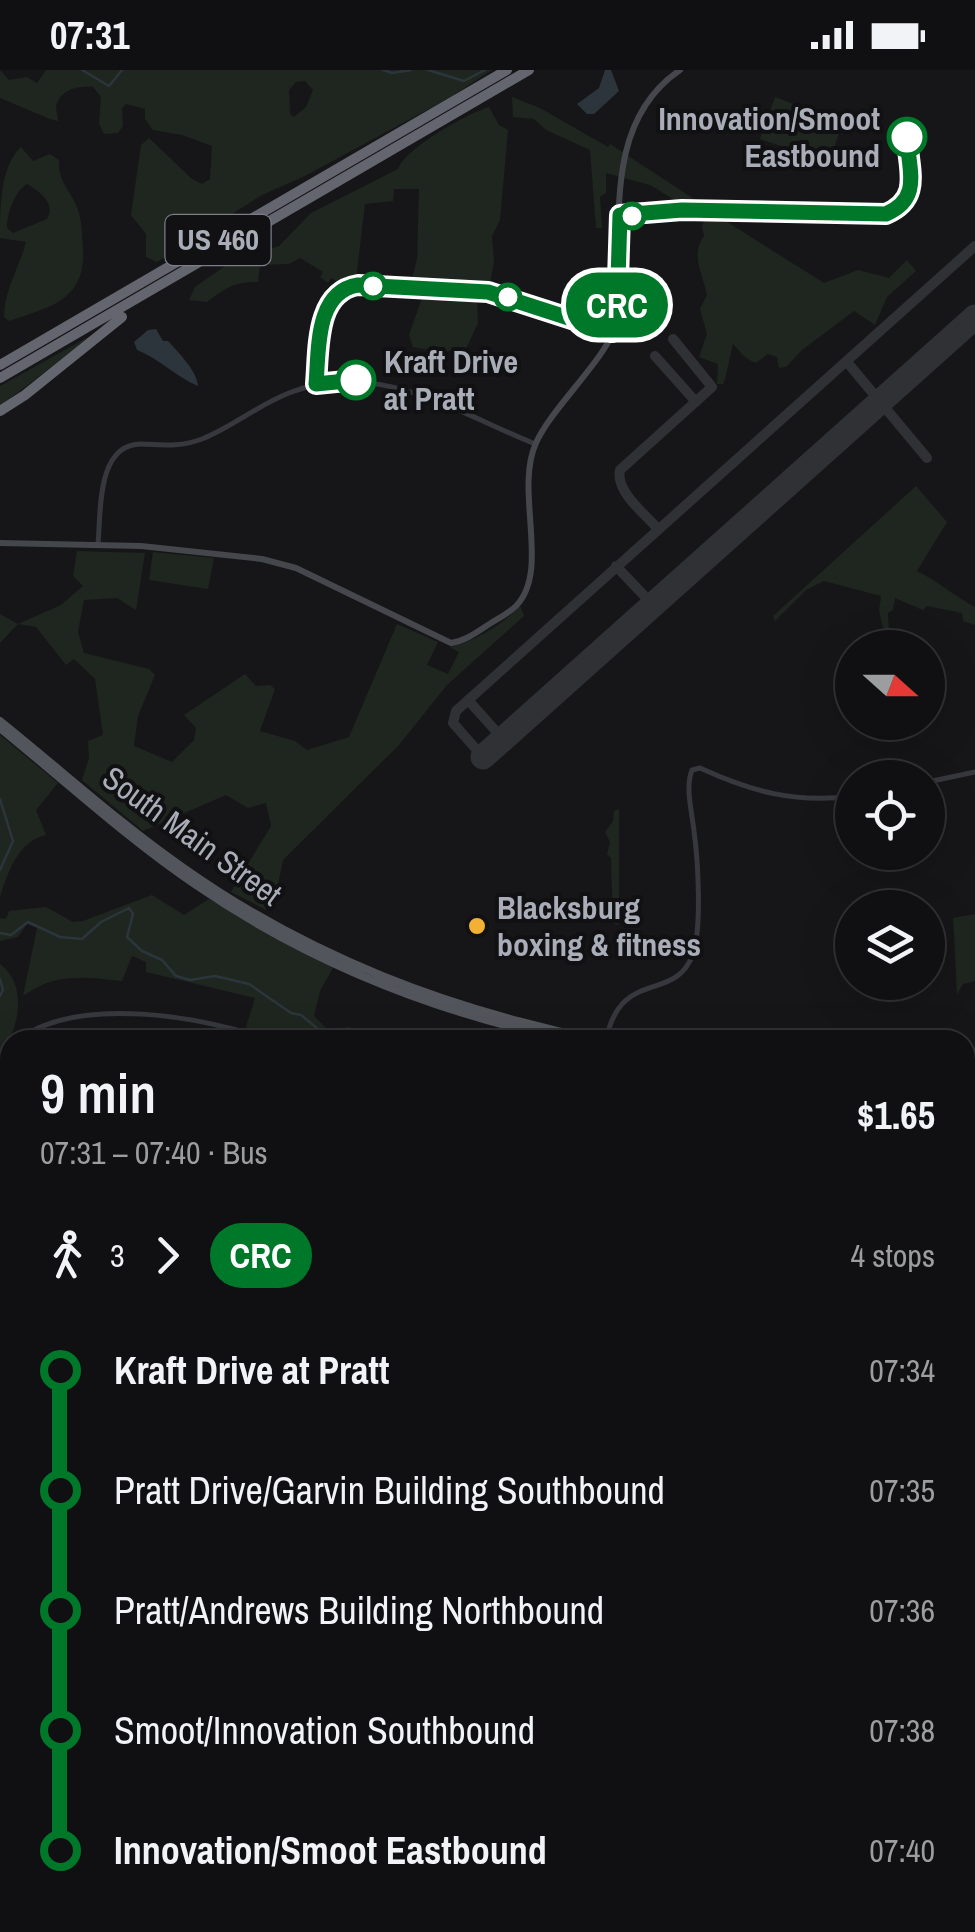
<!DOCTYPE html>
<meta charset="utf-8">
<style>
:root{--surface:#101012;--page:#1e1e20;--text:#f1f3f6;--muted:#9c9d9f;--line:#303032}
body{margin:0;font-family:"Archivo Narrow",sans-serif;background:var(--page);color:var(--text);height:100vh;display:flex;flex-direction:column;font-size:38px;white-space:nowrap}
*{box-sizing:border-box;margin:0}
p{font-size:32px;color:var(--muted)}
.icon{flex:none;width:55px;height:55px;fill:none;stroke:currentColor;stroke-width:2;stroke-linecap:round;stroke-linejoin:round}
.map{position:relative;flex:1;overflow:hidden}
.panel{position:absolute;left:0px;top:960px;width:975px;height:902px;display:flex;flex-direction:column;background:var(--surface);border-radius:30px 30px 0 0;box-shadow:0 10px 40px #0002,0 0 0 2px var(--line)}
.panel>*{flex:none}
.badge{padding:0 20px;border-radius:32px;font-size:35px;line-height:65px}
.needle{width:65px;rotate:111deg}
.fabs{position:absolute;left:835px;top:560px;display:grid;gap:20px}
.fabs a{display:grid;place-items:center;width:110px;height:110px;border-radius:50%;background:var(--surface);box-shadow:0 10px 40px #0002,0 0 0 2px var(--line);font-size:50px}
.map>.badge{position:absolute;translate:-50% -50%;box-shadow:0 0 0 5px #fff}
.legs{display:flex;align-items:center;gap:15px;height:110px;padding:0 40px;font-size:32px}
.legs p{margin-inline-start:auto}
.headline{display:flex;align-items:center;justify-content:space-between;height:170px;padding:0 40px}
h1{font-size:55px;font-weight:600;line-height:75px}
ul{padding:0 40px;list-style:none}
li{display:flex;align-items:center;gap:35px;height:120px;font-size:38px}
li i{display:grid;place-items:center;width:15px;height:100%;margin:0 12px;background:currentColor}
li i::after{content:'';width:25px;height:25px;margin:-12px;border:8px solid;border-radius:50%;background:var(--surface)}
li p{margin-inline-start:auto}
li:first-child i{background:linear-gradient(#0000 50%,currentColor 0)}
li:last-child i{background:linear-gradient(currentColor 50%,#0000 0)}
.status{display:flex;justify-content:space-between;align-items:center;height:70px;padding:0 50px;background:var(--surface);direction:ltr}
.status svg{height:28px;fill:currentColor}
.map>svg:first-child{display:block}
.green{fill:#1e261f;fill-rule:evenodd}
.water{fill:#2c353c}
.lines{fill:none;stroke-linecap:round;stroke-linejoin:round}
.stream{stroke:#2c353c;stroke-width:2.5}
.taxiway{stroke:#303135;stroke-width:10}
.runway{stroke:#303135;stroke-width:25}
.tertiary{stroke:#37383d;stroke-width:5}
.secondary{stroke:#45474d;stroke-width:6}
.primary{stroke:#53555c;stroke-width:8}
.motorway{stroke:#63666e;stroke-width:10}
.line-1-casing{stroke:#fff;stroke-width:22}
.line-1{stroke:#00782a;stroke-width:15}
.stop-1-dot{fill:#fff;stroke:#00782a;stroke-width:5}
.poi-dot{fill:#f2b134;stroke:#111113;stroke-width:4}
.labels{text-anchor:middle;stroke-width:8;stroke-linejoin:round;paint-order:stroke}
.shield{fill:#111113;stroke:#7b7e86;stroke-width:2.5}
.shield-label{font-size:30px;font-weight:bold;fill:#a8adb8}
.stop-label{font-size:32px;font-weight:bold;fill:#a8adb8;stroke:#111113;text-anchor:end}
.street-label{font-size:32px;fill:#a8adb8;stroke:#111113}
.poi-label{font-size:32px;font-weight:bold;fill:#a8adb8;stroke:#111113;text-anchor:start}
</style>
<div class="status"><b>07:31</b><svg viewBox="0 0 49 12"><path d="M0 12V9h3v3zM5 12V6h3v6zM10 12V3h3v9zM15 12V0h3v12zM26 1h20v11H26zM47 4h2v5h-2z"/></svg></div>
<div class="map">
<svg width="975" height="1862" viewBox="0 0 975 1862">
<rect width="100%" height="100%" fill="#161618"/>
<!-- green -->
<path class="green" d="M0,0L9,10L27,7L37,13L46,0H492L449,28L305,106L262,125L157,192L146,187V164L131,145L141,75L149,68L192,109L202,114L210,109L212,76L182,65L153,60L145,49V39L126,34L122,38L123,56L118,63L104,64L99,54L101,27L93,17C76,16 62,19 56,36L58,51L50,49L0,28ZM305,11L313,20L306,37L294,47L290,44L289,20L296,12Z
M512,27L540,38L608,77L610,74L697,131L678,132L650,115L606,103V123L600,127L602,158H596L590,80L546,60L534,49L513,47Z
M775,27L843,52L829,92L760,69Z
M489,37L499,55L508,60L500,150L492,166L494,192L489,219L411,212L417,189L419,119H394L393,131L365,134L356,210L341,214L331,208L328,213L320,207L323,202L300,188L289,194L260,195L258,212C233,212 226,218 207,232L189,230L195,217L228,194L279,176L311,143L398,99C406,78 466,44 489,37Z
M21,77L33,91L50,84L59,90C58,113 71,120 78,140C82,152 82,165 83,178C86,230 51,237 9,251L4,247C4,220 20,196 26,172L0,168C0,139 0,96 21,77ZM27,114C40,122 56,133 47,149L13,163L7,158C7,144 14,122 27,114Z
M705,149L724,150L824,213L858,200L889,208L907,190L916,201L887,227L875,255L854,241L802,280L786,297L779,298L777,287L768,284L756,293C744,289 740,281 733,274L725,309L723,314H717L718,294L699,287L707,264L700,239L707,225C703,204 690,186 704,166L702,156Z
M422,228H477L478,253L466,279L440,282L413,277L409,265Z
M99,261L0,336V316Z
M916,416L947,452L917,501C938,511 954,526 975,537V555L963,551L962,543L927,536L923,540L895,528L893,540L888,543L889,561L884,562L879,541L881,526L824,511L806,520L775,551L773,546Z
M77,481L145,483L136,540L117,528L84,530L78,562L84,583L149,599L155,605L138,646L134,676L172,692L194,670L196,658L184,645L245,604L256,616L270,615L275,619L260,661L295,671L307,680L349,667L397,554L438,572L427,595L448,604L459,582L449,577C472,573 506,553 520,535L524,546L447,615L399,675L283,790L278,815L266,840L231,822L271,756L266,733L248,738L226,725L143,761L82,710L89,688L88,671L103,665L95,609L74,589L66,595L36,557L18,554L0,573V544L18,554L61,535L83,516L73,506Z
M153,482L214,488L208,519L149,510Z
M0,665L58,713L36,740L46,765C18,771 8,802 0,827Z
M619,739V853L617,855L613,853L611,788L607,784L610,772L605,762L613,751L614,741Z
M152,825L184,845L209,829L333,898L320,921L314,946L327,959L350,957L366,970H280L246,957L255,928L146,902V892L132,886L122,911C84,907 55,902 23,926L37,858L27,854L18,867L0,871V848L6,849L9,841L46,837L73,852L83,851Z
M975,844V911L963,914L957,925L953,848Z
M0,894C28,915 20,959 0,984Z
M10,982V1852H696L703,1862H0V1370L9,1350L0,1336V994Z
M975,1597V1692L965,1684V1633L971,1623L965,1617V1610Z
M965,1711L975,1717V1862H717L713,1853L745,1857L756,1852H965Z"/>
<!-- water -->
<path class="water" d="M605,0H611L619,21L594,44H587L577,34L599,18Z
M156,259L163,271H168C179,283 197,301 198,316C176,307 160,289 137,280L134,272L148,260Z"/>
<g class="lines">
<!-- stream -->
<path class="stream" d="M82,0L109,16L122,0
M383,0L392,3L411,0
M428,0L464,11L485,0
M0,729L13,771L0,800
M0,863L11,865L28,852L60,867L82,869L101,852L129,838L133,844L127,867L142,881L162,890L176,906L190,910L215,906L249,914L291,943L301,945L330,969L336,970L342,964L350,970
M0,909L3,920L0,926
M965,1787L975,1805
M57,1862L60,1852
M387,1862L390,1852"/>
<!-- taxiway -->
<path class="taxiway" d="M655,286L696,332
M847,292L927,388
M658,459C645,444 615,421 620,400L712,317L673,269
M616,496L653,535
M468,630L503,669
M483,687L453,653L456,641L975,176"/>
<!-- runway -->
<path class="runway" d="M483,687L975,247"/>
<!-- tertiary -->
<path class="tertiary" d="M98,474C101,443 96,373 142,374C163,375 181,377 202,369C232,357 258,335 289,323C376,288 456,342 535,374
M928,712L975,702
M18,970C79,924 204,947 270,970
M606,970C621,897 675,934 693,884C702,857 698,790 694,761C692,742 685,718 692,700L700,698C750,721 796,734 852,726
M0,987L10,978
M965,1314H975
M610,1852L615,1862"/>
<!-- secondary -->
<path class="secondary" d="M0,473L141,476L262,489L296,498L451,573C466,571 478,561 491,553C499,548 509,543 516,536C551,500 514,421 536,373C552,337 608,287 616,254C619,239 617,223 618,208C619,133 611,47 680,0"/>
<!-- primary -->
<path class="primary" d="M0,651C61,700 120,754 185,799C310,887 448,939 598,970
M0,658C65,711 127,768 196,815C308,892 435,942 567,970
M965,1036L975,1037
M965,1042L975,1044"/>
<!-- motorway -->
<path class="motorway" d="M0,295L507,0
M0,308L529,0
M0,341L25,325L122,247"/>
</g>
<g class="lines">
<!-- line-1 casing -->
<g class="line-1-casing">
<path id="line-1" d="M356,310L316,314C319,279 315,222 358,215L488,222L612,262L617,242L620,145L682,140L886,144C923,128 908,99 907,67"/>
</g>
<!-- line-1 -->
<use href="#line-1" class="line-1"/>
</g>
<!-- markers -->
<g class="stop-1-dot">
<circle cx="907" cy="67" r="18"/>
<circle cx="632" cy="146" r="12"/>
<circle cx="373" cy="216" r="12"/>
<circle cx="508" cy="227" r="12"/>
<circle cx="356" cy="310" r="18"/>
</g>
<circle class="poi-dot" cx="477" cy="856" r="10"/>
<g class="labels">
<!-- shield labels -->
<rect class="shield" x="165.5" y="145" width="105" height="50" rx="8"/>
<g class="shield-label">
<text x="218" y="180">US 460</text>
</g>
<!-- stop labels -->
<g class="stop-label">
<text x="880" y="60">Innovation/Smoot<tspan x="880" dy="37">Eastbound</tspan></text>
<text x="384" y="303" text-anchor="start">Kraft Drive<tspan x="384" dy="37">at Pratt</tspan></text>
</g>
<!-- street labels -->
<g class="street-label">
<text transform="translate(192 766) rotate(36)" y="11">South Main Street</text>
</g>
<!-- poi labels -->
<g class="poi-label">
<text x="497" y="849">Blacksburg<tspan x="497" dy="37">boxing &amp; fitness</tspan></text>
</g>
</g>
</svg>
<div class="fabs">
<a><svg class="needle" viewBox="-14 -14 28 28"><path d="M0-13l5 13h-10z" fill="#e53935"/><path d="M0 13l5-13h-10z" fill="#9c9d9f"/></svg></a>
<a><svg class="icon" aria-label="locate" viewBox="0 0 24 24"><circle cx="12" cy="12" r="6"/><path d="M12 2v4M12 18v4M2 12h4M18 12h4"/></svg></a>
<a><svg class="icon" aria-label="layers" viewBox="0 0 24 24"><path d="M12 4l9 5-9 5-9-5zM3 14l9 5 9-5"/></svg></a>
</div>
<b class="badge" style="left:617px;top:235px;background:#00782a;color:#fff">CRC</b>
<section class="panel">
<div class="headline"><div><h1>9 min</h1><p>07:31 – 07:40 · Bus</p></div><b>$1.65</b></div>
<div class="legs"><svg class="icon" aria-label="walk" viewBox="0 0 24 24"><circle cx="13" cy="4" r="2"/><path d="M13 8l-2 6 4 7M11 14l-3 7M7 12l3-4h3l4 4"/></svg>3<svg class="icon" aria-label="forward" viewBox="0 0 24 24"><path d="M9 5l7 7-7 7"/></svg><b class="badge" style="background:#00782a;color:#fff">CRC</b><p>4 stops</p></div>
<ul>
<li><i style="color:#00782a"></i><b>Kraft Drive at Pratt</b><p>07:34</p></li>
<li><i style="color:#00782a"></i><span>Pratt Drive/Garvin Building Southbound</span><p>07:35</p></li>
<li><i style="color:#00782a"></i><span>Pratt/Andrews Building Northbound</span><p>07:36</p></li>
<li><i style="color:#00782a"></i><span>Smoot/Innovation Southbound</span><p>07:38</p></li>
<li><i style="color:#00782a"></i><b>Innovation/Smoot Eastbound</b><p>07:40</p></li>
</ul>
</section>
</div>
